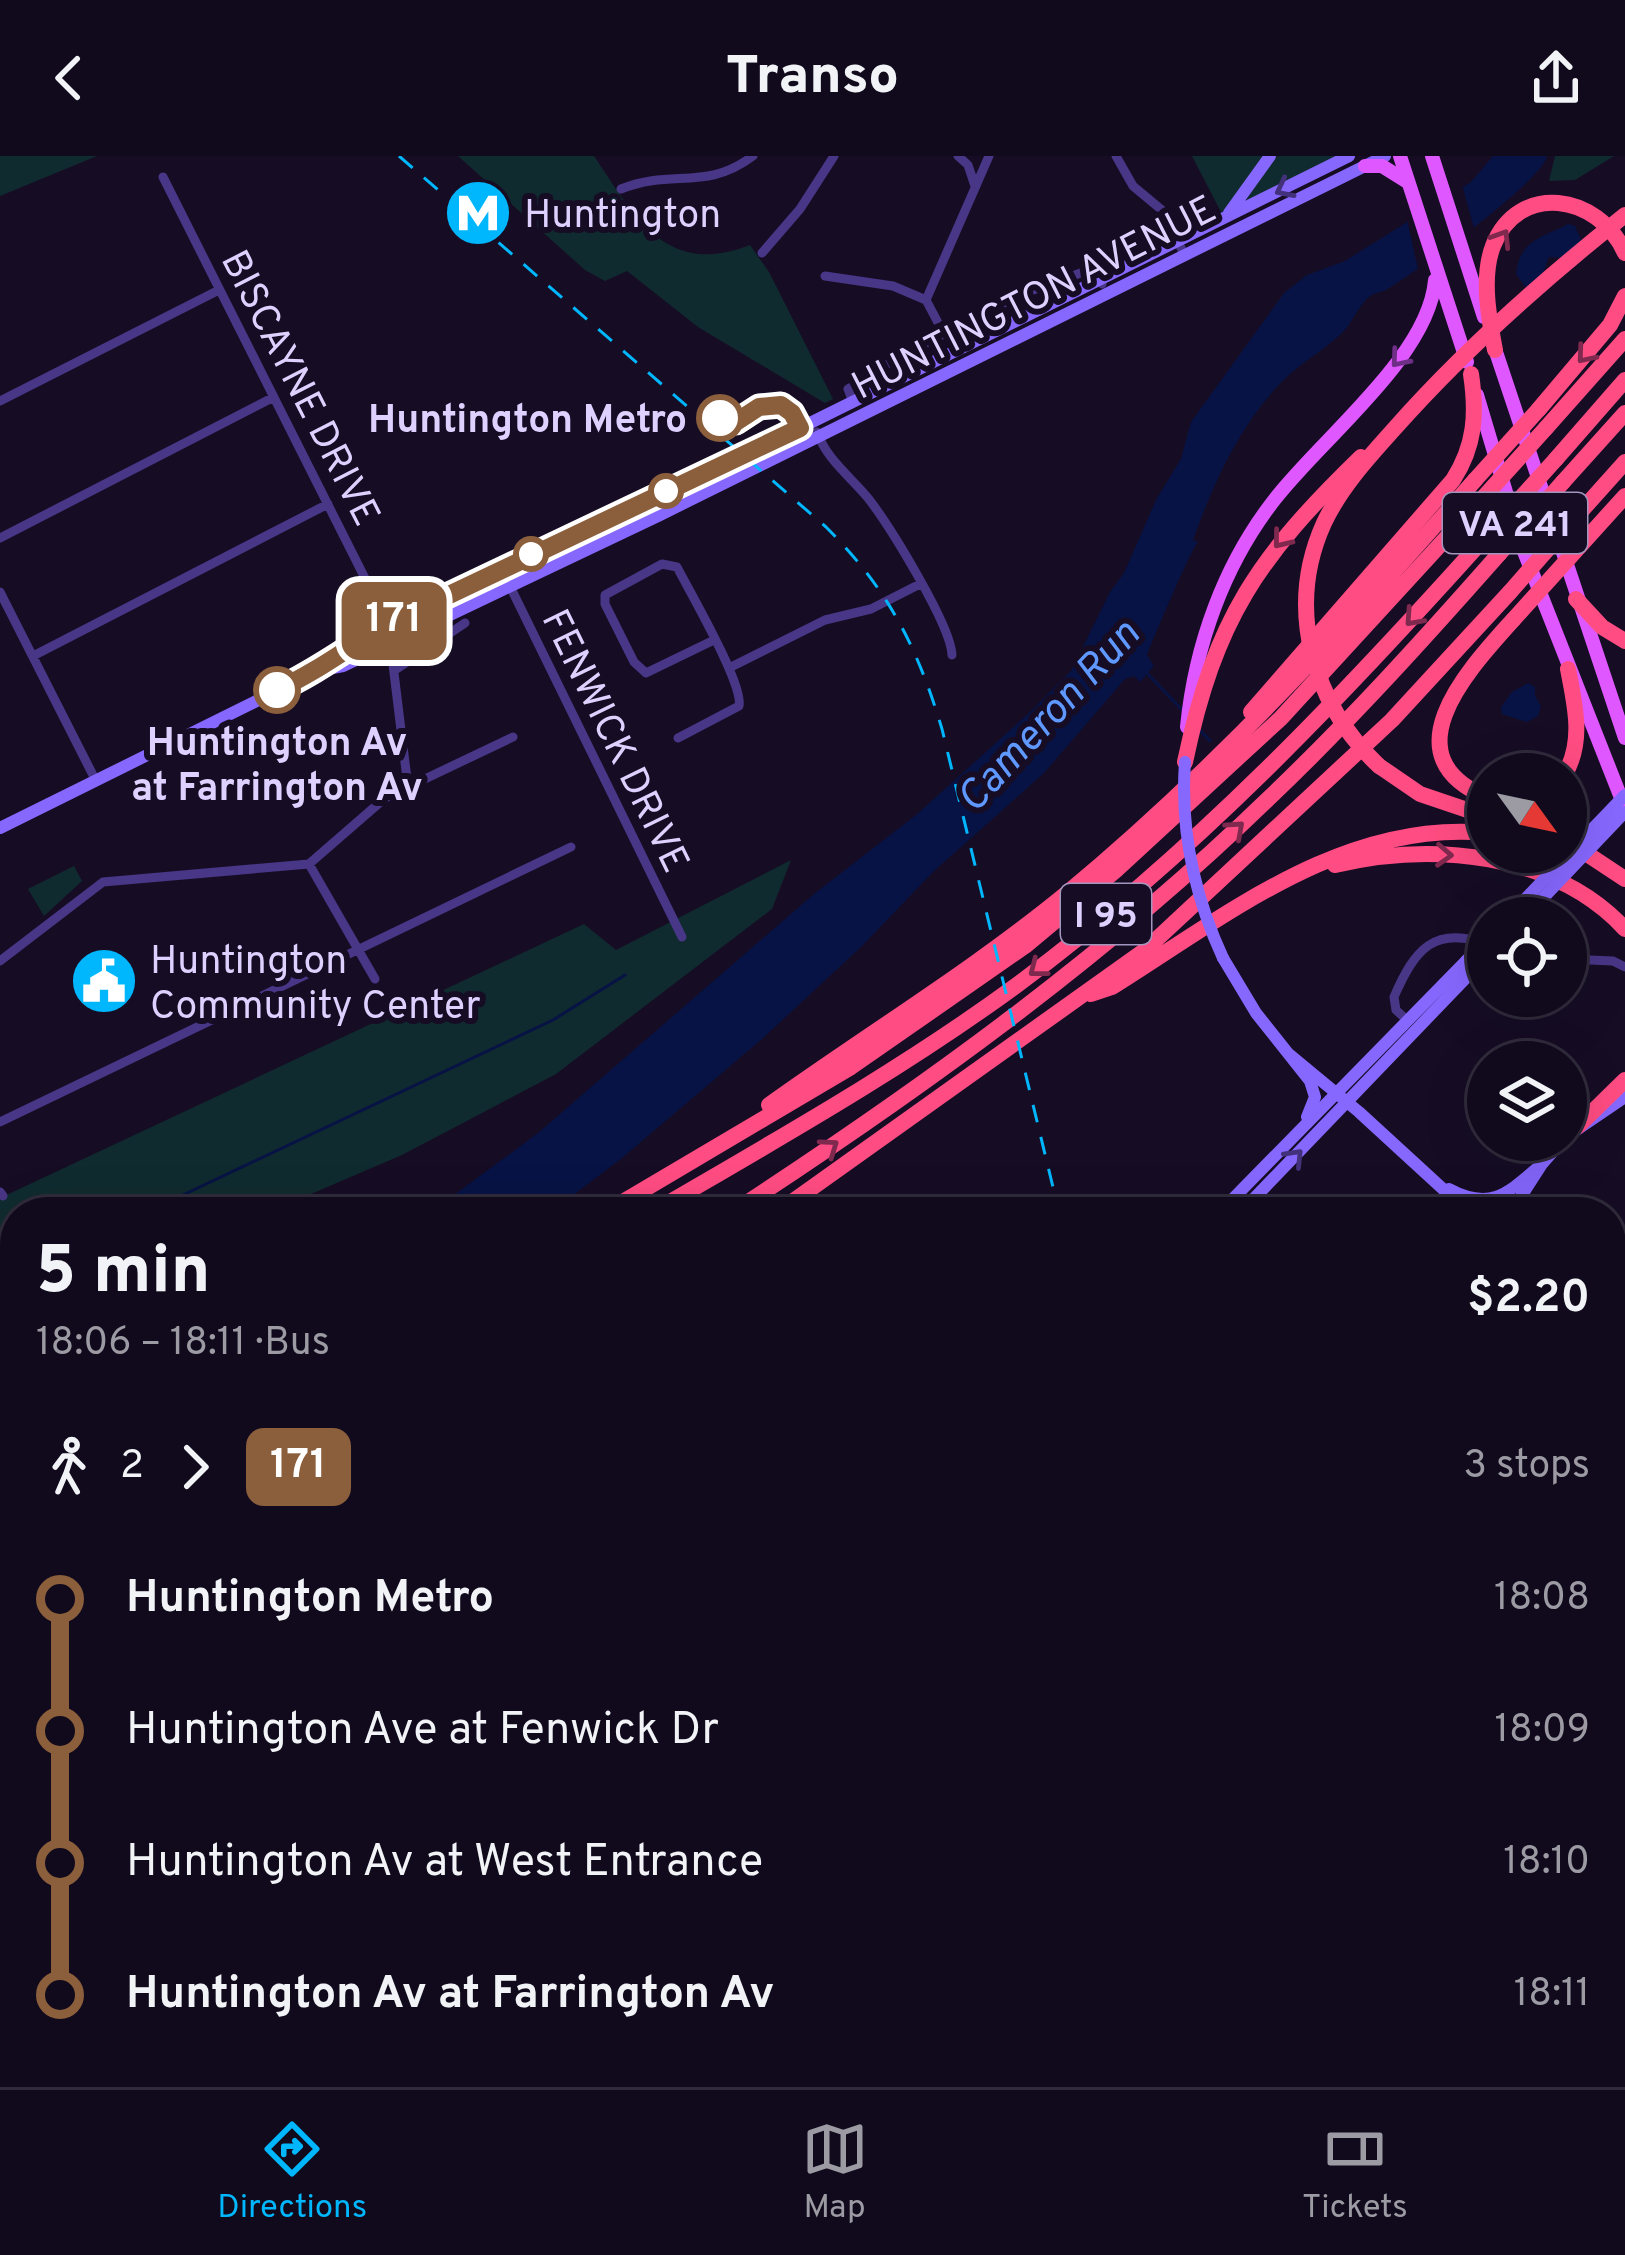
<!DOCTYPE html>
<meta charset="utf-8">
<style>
:root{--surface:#100a1c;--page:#191325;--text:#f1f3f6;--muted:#9c9aa3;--line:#302b3b;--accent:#00b6fc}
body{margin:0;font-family:Overpass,sans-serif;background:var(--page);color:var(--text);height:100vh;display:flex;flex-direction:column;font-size:45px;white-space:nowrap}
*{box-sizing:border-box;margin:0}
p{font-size:39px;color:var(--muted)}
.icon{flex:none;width:66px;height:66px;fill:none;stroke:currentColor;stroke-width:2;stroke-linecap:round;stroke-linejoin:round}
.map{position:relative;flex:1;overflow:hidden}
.drawer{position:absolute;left:0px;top:1041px;width:1626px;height:891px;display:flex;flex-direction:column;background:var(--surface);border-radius:48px 48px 0 0;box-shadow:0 12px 48px #0002,0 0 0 3px var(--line)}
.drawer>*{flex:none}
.badge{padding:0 24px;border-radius:18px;font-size:42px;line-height:78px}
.needle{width:78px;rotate:123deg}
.controls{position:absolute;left:1467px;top:597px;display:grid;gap:24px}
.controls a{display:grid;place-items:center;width:120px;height:120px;border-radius:50%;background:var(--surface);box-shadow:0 12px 48px #0002,0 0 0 3px var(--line);font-size:60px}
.map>.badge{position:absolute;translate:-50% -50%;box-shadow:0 0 0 6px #fff}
.legs{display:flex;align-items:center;gap:18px;height:132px;padding:0 36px;font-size:39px}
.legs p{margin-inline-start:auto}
.headline{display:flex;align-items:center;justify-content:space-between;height:204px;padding:0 36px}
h1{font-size:66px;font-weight:800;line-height:90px}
ul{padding:0 36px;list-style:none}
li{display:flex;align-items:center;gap:42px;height:132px;font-size:45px}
li i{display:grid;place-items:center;width:18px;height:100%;margin:0 15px;background:currentColor}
li i::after{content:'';width:30px;height:30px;margin:-15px;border:9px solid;border-radius:50%;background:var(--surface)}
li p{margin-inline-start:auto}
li:first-child i{background:linear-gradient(#0000 50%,currentColor 0)}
li:last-child i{background:linear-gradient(currentColor 50%,#0000 0)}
header{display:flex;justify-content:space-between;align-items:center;height:156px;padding:0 36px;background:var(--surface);font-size:54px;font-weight:800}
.menu{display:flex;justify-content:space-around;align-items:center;height:168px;border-top:3px solid var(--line);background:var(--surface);font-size:33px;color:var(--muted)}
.menu a{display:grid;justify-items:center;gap:6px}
.menu .active{color:var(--accent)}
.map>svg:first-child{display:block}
.green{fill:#102b2f}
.water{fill:#071344}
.pier{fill:#160d25}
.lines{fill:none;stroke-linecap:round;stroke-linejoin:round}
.stream{stroke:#071344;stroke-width:3}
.street{stroke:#483686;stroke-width:9}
.secondary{stroke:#8768ff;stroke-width:12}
.primary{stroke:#df58ff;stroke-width:14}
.highway{stroke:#ff4c82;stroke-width:16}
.rail{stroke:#00b6fc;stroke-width:3;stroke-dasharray:18 15;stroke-linecap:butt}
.secondary-bridge{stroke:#8768ff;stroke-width:12}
.highway-bridge{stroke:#ff4c82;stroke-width:16}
.oneway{stroke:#43317c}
.oneway2{stroke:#7f294f}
.oneway3{stroke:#702f87}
.line-1-casing{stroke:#fff;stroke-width:27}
.line-1{stroke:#8b5e3c;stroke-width:18}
.stop-1-dot{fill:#fff;stroke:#8b5e3c;stroke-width:6}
.labels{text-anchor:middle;stroke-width:12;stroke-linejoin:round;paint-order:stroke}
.shield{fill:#160d25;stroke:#a396be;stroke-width:3}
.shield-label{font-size:36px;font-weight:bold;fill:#dfd1ff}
.poi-label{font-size:39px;fill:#dfd1ff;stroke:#160d25;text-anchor:start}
.street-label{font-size:39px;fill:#dfd1ff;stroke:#160d25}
.stop-label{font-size:39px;font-weight:bold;fill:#dfd1ff;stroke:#160d25;text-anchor:end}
.water-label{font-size:42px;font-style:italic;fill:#5f98ff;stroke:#160d25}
</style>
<header><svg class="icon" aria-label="back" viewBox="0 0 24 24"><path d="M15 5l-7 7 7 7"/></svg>Transo<svg class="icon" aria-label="share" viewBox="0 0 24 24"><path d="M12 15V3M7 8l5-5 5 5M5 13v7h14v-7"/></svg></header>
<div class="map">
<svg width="1625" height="1931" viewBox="0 0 1625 1931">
<rect width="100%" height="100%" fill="#160d25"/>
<!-- green -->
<path class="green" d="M0,0H97L0,40Z
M458,0H594C635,61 666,122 750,89L769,116L833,243L825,247L698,171L627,115L605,125L585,114Z
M1192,0H1263L1222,58Z
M1277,0H1340L1245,47L1257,23Z
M1555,0H1614L1575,24L1549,25Z
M791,704L772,753L556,918L402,999L269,1056H15V1166L0,1172V1042L584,768L616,794Z
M74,710L82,725L44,760L28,733Z
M15,1608V1681L0,1688V1618Z
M15,1688V1833L0,1843V1698Z
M11,1887L15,1891V1917H38L53,1931H0V1892Z"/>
<!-- water -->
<path class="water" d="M1493,0H1547C1542,26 1414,117 1386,134C1380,137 1373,137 1369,141C1358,150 1352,168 1341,178C1325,193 1306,204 1290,218C1243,261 1214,325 1193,384L1198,386C1191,393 1153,483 1147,499L1154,510L1140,526L1134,520L1125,523L1044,617L933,716L861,791L762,883L622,1002L551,1056H420L454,1039L538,977L814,738L916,659L1028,558L1071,515L1110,436L1124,417L1157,342L1181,303L1191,266L1284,137L1307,119L1345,105L1471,26Z
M1568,68L1575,70L1582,86L1568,102L1549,101L1541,122L1527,133L1516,118C1520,83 1542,82 1568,68Z
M1528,527L1535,531V540L1541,550L1538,560L1527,566L1502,558L1501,551L1512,536Z
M15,1266V1370L0,1380V1275Z"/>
<!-- pier -->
<path class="pier" d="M1461,25L1475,76L1419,118L1406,59Z"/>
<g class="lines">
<!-- stream -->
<path class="stream" d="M1146,516L1185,557
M1199,573L1210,585
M147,1056L553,864L625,819
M0,1639L15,1631"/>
<!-- street -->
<path class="street" d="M958,0L968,9L975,30
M1116,0L1133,30L1163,55L1184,98
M163,21L388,468L408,631
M621,33C673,12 705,36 753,0
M762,97L800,53L834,0
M825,120L893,130L926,144
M944,178L926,144L989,0
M0,245L219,134
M853,246L848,233L899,201L1022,138L1089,114L1095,116L1102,128
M817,276C827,304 850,320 868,342C889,369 951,469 952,499
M0,382L274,241
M501,412L682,781
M0,436L96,625
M33,500L328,348
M731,511L825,464L871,453L920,428
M395,514L465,467
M678,582L739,550C744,529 690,436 677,411L662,408L605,439V448L634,506L646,517L712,485
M309,708L375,823
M1566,803L1613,805L1625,811
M0,805L103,726L309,708L385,642L513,581
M1407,864L1396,854L1394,841C1415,793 1434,769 1488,788
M0,966L571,691
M0,1036L3,1040
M1611,1466L1625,1448
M1611,1745L1625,1729
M249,1917L258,1925L264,1917
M780,1917L798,1931
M747,1931L758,1917
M915,1931L926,1917"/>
<!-- secondary -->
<path class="secondary" d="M1229,57L1270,0
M320,513L337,496L388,468L800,272L1349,0
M0,672L317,515L343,510L660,359L1385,0
M1223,802L1256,857L1310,925L1315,941L1307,961
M1289,898L1359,956L1468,1056
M1566,981L1625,941
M1449,1033C1492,1056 1509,1036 1542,1008
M1220,1056L1466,805
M1241,1056L1488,799
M1511,1056L1542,1008L1563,984
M1611,1136L1625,1144
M1611,1158L1625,1167
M1611,1228L1625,1210
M505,1931L516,1917
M527,1931L539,1917
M1080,1931L1082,1917"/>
<!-- primary -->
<path class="primary" d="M1400,0L1467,206
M1432,0L1484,161
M1365,10H1382L1406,25
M1493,187L1625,582
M1477,239L1523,393L1625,652
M1187,571C1195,489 1224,408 1275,343C1322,282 1429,200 1435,124
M1611,1671L1625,1656
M1611,1706L1625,1691
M1379,1931L1391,1917
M1411,1931L1424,1917"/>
<!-- highway -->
<path class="highway" d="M1495,194C1489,163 1481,121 1493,90C1518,26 1598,37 1625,97
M1539,253L1610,169L1625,140
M1546,272L1625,183
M1556,303L1625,224
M1563,326L1625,257
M1574,363L1625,306
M1576,443L1602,471L1625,485
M1251,556L1453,324C1475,290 1477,258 1471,218
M1185,606C1215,463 1258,401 1361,301
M1379,610L1420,638L1488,661
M1565,618C1584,585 1575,549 1568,513
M1488,642C1386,600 1470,512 1513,464
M1566,684L1625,723
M1335,709C1431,686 1554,696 1625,773
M1091,838L1112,831C1227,759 1345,663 1488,677
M769,949C868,878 972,815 1066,738C1217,613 1346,471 1475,324
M1577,971L1625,924
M606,1056L851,911L1025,790L1116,714L1281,562L1482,343
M653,1056C776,984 901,914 1017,829C1194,698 1345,538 1491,375
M733,1056C921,933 1105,801 1267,644C1349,566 1424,483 1499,398
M778,1056L1144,795L1392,564L1510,436
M0,1399L15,1390
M0,1431L15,1422
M0,1498L15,1488
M0,1523L15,1512
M0,1540L15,1530
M0,1564L15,1560
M0,1595L15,1585"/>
<!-- rail -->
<path class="rail" d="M399,0L826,371C888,433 917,490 942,573L1059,1056
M1611,1283L1625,1265
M1611,1318L1625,1300
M1611,1399L1625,1381
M1239,1931L1240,1917
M1260,1931L1264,1917
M1293,1931L1297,1917"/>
<!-- secondary-bridge -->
<path class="secondary-bridge" d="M1185,606C1180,675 1194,739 1223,802
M1507,762L1625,639
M1524,762L1625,656
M1466,805L1488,782"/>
<!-- highway-bridge -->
<path class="highway-bridge" d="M1475,324L1539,253
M1482,343L1546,272
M1491,375L1556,303
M1499,398L1563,326
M1510,436L1574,363
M1513,464L1625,340
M1379,610C1313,548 1285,453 1324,367C1341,331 1369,301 1395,272C1465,193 1543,124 1625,59"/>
</g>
<!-- one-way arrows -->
<defs><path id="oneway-chevron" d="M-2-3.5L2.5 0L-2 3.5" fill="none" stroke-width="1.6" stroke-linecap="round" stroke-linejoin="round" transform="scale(3)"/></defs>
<g class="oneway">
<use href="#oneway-chevron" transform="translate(1284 33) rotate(153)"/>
<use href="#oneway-chevron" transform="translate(1295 1001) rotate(-46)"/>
</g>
<g class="oneway2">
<use href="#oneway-chevron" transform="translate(1502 82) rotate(-58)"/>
<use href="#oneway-chevron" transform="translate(1585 199) rotate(130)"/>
<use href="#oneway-chevron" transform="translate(1281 384) rotate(129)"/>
<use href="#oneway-chevron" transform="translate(1413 462) rotate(132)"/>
<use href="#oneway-chevron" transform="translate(1236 673) rotate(-42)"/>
<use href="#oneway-chevron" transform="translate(1444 699) rotate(3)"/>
<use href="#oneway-chevron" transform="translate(1037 813) rotate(142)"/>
<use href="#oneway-chevron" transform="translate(830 991) rotate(-35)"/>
</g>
<use class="oneway3" href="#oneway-chevron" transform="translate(1399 203) rotate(130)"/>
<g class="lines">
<!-- line-1 casing -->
<g class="line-1-casing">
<path id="line-1" d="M277,534C317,516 350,490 388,468L800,272L792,257L781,249L759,251L736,266L720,262"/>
</g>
<!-- line-1 -->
<use href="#line-1" class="line-1"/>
</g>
<!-- icons -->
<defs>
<g id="metro-disc" transform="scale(3.45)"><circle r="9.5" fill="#00b6fc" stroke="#160d25"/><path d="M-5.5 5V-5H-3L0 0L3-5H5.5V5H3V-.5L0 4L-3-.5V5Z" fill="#fff"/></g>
<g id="civic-disc" transform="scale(3.45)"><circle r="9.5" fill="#00b6fc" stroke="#160d25"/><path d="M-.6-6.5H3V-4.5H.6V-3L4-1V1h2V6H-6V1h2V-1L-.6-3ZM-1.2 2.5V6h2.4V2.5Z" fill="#fff"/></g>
</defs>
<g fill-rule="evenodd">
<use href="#metro-disc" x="478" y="57"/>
<use href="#civic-disc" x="104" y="825"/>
</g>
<!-- markers -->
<g class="stop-1-dot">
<circle cx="720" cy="262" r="21"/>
<circle cx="666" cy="335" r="15"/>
<circle cx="531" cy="398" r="15"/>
<circle cx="277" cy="534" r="21"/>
</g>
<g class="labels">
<!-- shield labels -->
<g class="shield">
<rect x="1443" y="337" width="144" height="60" rx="9"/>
<rect x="1061" y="728" width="90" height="60" rx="9"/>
</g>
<g class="shield-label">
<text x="1515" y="380">VA 241</text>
<text x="1106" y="771">I 95</text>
</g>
<!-- poi labels -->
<g class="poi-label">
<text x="524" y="71">Huntington</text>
<text x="150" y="817">Huntington<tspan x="150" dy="45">Community Center</tspan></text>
</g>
<!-- street labels -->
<g class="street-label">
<text transform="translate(1033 140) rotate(-27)" y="14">HUNTINGTON AVENUE</text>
<text transform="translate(302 231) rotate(63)" y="14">BISCAYNE DRIVE</text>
<text transform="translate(617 584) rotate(64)" y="14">FENWICK DRIVE</text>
</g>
<!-- stop labels -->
<g class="stop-label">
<text x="687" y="276">Huntington Metro</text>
<text x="277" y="599" text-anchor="middle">Huntington Av<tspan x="277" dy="45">at Farrington Av</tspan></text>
</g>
<!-- water labels -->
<g class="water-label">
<text transform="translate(1047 559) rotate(-47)" y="15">Cameron Run</text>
</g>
</g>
</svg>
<div class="controls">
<a><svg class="needle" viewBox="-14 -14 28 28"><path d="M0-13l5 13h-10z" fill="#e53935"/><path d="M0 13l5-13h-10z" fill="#9c9aa3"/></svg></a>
<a><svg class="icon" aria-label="locate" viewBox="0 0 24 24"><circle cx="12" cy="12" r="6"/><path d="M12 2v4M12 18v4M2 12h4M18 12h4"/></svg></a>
<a><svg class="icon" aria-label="layers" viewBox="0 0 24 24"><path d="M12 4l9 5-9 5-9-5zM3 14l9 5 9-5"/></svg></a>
</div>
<b class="badge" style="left:394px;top:465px;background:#8b5e3c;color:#fff">171</b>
<section class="drawer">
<div class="headline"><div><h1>5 min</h1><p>18:06 – 18:11 · Bus</p></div><b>$2.20</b></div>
<div class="legs"><svg class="icon" aria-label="walk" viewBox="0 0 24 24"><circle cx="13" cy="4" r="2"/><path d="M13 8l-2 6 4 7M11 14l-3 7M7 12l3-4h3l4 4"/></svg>2<svg class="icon" aria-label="forward" viewBox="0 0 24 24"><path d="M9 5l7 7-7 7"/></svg><b class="badge" style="background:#8b5e3c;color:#fff">171</b><p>3 stops</p></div>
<ul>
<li><i style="color:#8b5e3c"></i><b>Huntington Metro</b><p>18:08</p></li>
<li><i style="color:#8b5e3c"></i><span>Huntington Ave at Fenwick Dr</span><p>18:09</p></li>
<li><i style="color:#8b5e3c"></i><span>Huntington Av at West Entrance</span><p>18:10</p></li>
<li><i style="color:#8b5e3c"></i><b>Huntington Av at Farrington Av</b><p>18:11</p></li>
</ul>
</section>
</div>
<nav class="menu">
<a class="active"><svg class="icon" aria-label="directions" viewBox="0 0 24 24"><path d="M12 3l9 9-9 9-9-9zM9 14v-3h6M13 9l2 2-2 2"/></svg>Directions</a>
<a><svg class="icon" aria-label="map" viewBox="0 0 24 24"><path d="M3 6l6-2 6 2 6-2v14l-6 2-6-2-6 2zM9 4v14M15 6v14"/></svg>Map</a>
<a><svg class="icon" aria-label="tickets" viewBox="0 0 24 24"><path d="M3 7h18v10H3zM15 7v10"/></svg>Tickets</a>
</nav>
